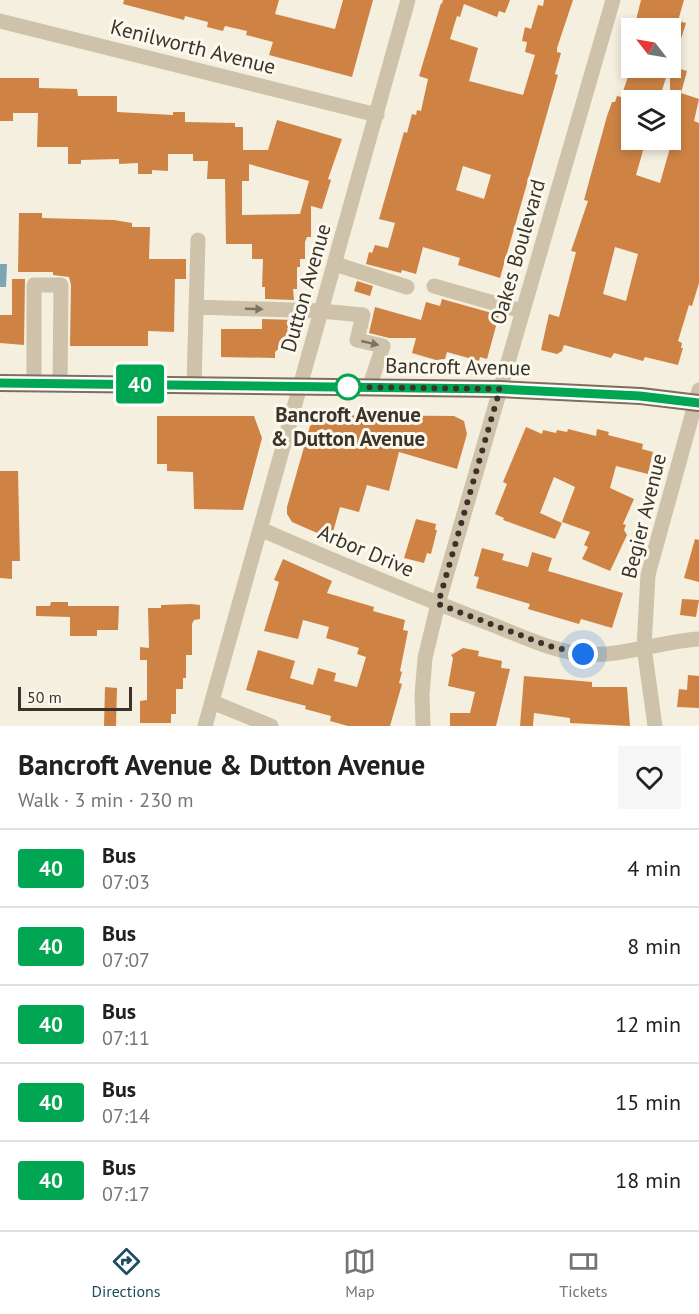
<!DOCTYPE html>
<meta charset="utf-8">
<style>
:root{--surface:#fff;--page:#f6f6f6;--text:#202124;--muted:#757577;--line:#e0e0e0;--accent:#1c4d60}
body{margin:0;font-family:"PT Sans",sans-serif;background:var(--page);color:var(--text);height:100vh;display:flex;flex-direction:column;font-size:22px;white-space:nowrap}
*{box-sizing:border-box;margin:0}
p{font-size:20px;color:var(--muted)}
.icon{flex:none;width:33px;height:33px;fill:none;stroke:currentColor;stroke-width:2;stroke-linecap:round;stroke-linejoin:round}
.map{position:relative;height:726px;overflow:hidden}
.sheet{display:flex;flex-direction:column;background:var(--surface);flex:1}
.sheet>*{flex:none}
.badge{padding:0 12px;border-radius:4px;font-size:21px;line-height:39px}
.needle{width:39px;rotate:301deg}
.buttons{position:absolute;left:621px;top:18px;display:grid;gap:12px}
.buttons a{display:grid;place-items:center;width:60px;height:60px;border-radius:0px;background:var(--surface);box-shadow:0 3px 9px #0003;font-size:30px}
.scale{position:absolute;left:18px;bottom:15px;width:114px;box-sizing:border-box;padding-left:6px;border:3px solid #3b332a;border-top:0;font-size:16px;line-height:21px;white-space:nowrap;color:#3b332a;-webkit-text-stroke:4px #fbf8ed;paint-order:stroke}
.you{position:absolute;width:30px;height:30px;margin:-15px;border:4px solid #fff;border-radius:50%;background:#1a73e8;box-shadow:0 0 0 9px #1a73e833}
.map>.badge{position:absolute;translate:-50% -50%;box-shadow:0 0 0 3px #fff}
.round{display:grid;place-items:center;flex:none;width:63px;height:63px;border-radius:0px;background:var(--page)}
.headline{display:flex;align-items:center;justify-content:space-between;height:102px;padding:0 18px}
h1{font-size:28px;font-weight:700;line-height:45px}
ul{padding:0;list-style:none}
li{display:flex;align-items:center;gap:18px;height:78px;padding:0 18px;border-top:2px solid var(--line)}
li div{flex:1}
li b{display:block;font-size:22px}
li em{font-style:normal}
li .badge{min-width:66px;font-weight:700;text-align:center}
.tab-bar{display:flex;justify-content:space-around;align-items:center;height:84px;border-top:2px solid var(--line);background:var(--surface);font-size:16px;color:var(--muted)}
.tab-bar a{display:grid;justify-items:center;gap:3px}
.tab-bar .active{color:var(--accent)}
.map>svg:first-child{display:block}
.water{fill:#7ca6b4}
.building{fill:#ce8344;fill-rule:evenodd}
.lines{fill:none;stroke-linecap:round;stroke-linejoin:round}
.minor{stroke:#cec2aa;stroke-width:15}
.major{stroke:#7e6e5a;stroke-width:18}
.oneway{fill:#7d7364}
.line-casing{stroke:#fff;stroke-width:14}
.line{stroke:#00a651;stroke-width:9}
.walk{stroke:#3b332a;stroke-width:6;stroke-dasharray:0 10.8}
.stop-dot{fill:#fff;stroke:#00a651;stroke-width:3}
.labels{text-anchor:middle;stroke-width:6;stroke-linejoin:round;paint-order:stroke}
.street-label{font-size:21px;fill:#3b332a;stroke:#fbf8ed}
.stop-label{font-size:21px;font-weight:bold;fill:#3b332a;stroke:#fbf8ed}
</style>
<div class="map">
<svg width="699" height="726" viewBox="0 0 699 726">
<rect width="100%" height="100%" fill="#f5efdf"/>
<!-- water -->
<path class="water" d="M0,264H7L6,287H0Z"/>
<!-- building -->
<path class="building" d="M124,0H279L275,14L335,29L343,0H373L352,77L269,55L273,42L246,35L247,31L225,26L223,31L207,27L208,22L185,16L184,20L123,4Z
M443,0H510L505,13L499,11L497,17L464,4L460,17L457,16L450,39L478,48L469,81L523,95L535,55L525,52L527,42L522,41L525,27L531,29L538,5L543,6L544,0H573L557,48V52L561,53L555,74L558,75L500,278L458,265L460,258L423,247L416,274L402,270L401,273L366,264L369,252L372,253L375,245L388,248L395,223L379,219L404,132L407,133L412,114L416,115L417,110L421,111L428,79L419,76L441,3L442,4ZM463,166L491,175L484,199L456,190Z
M641,0H684L678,21L686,23L673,64H670V28H634Z
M670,66L687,71L681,93L699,99L694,121L699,123V283L692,306L689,305L678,341L682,343L681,348H683L678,365L645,357L643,361L614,353L611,358L564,345L562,351L557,354L541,350L549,314L559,317L576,252L571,251L588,201L584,200L607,116L612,102H615L617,96L621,97L631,68H669L659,100H632V140H646L636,175L660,183L674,134L670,133ZM615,247L638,254L626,301L603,294Z
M0,78H39V88L77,89L78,96H117V112L173,115V112H185V122L235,123V127H243V150H268L277,120L342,139L328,179L331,180L322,209L311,206V237H307L305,242V259H300V267H297V289H293L294,300L265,299V287H262L263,259H252V244H226L225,179H207L208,161H193V154H168V171L152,170V174H138V163L119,164V159L81,160V164H68V147H37L38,113H13V121H0ZM249,164L309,181L300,214L242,215V181H249Z
M19,213H42V218L114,220L132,223V227H150L149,259H186V279H175L174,332L148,331V346H70L71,285L69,277L53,275V272H18Z
M12,279H25L24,345L0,343V315H12Z
M357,281L373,286L370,296L354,291Z
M442,299L499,315L487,359L480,357L479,361L447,352L445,359L436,360L412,353L416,338H389L369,333L375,307L421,320L426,302L440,306Z
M262,319L294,320V330H289V344H284L275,352V358L221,357V329H262Z
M324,415L454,416L464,421L467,434L457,469L399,452L389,491L367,485L359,512L340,507L331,539L292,522L287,514V507L310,426Z
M157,416H254L262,438L243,510L194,509L193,472L167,471V464H157Z
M526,427L542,434L543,430L556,433L557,430L567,432L568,429L596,436L597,429L609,432L608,435L643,444L642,449L653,452L648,474L616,466L610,488L634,499L623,524L626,525L624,530L627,535L610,571L582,559L588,547L584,545L590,532L562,522L575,487L554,477L540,513L562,523L555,539L503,520L504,518L495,514L507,484L503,482Z
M0,471H18L20,561H12V579L0,578Z
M416,519L436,524L435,530H437L431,554L427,553L424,563L404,558Z
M695,539L699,540V582L684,578Z
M482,548L504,554L502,560L528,567L532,552L552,558L548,571L623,593L612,628L581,619L579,624L528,609L530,604L476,588L479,577L474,576Z
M283,559L332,581L327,593L374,607L373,611L405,620L403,630L408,631L400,671L402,672L399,683L402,684L390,726H348L330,721L331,716L305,709L306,706L246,690L258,650L295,661L290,678L313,685L318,668L336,673L334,681L357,687L366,657L357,654L359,648L326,638L329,627L303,620L298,639L264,631L279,582L274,580Z
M682,599L699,600L696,617L680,615Z
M51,602H68V606H119L118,630H97V636H70V617L36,616V606H50Z
M191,604L200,605V619L194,620L192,624V655H186V678H183V689H176V714H171V723H140V701L147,700V660H140V647L149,648L148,608H161V605Z
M463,648L479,651L478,656L502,661L501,668L510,669L496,726H450V713H470L475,692L448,686L453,658L451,655Z
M688,675L699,676V708L677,707L679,689L687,690Z
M524,676L592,682V687H627L630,726L570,723V718L534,713L533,726H520Z
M105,687L117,688L116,726H104Z"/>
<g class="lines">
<!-- minor -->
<path class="minor" d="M0,21L377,115
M335,264L407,287
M434,286L522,311
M196,307L321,311L363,315L357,340L383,346L369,388
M34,384V285H61L60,384
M194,385L198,240
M260,529C334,561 408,592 483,621C515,633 548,650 582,654C617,658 662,641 699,639
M212,702L271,726
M205,726L408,0
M423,726L422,695L425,658L438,604L613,0
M655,726L644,647L648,575L699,390"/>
<!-- major -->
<path class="major" d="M0,383L500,389L641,396L699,403"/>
</g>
<!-- one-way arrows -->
<defs><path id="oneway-solid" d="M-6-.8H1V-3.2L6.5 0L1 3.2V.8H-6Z" transform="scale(1.5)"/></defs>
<g class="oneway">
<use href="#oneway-solid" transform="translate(254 309) rotate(2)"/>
<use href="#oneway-solid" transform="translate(370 343) rotate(13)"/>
</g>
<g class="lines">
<!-- line casing -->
<g class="line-casing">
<path id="line" d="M0,383L500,389L640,396L699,403"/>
</g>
<!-- line -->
<use href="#line" class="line"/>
<!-- walk -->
<path class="walk" d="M348,387L500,389L438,604L549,646L583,654"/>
</g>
<!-- markers -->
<circle class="stop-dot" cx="348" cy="387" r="12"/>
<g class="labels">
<!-- street labels -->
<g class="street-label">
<text transform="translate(193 47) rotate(14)" y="7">Kenilworth Avenue</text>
<text transform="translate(518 252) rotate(-74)" y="7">Oakes Boulevard</text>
<text transform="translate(306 288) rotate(-74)" y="7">Dutton Avenue</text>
<text transform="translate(458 367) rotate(1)" y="7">Bancroft Avenue</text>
<text transform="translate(644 516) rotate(-76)" y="7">Begier Avenue</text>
<text transform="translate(366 551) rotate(23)" y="7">Arbor Drive</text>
</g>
<!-- stop labels -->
<g class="stop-label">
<text x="348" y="422">Bancroft Avenue<tspan x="348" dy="24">&amp; Dutton Avenue</tspan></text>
</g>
</g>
</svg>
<div class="buttons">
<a><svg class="needle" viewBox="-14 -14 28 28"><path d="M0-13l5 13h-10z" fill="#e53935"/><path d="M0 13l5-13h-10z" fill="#757577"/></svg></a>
<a><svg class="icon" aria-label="layers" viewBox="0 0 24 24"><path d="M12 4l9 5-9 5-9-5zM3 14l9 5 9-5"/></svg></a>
</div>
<div class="scale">50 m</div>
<div class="you" style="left:583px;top:654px"></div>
<b class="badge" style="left:140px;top:384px;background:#00a651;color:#fff">40</b>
</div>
<section class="sheet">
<div class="headline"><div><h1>Bancroft Avenue &amp; Dutton Avenue</h1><p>Walk · 3 min · 230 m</p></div><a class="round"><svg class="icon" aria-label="heart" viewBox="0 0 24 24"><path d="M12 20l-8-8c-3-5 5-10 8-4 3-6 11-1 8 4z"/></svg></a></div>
<ul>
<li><span class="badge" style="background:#00a651;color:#fff">40</span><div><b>Bus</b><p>07:03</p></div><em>4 min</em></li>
<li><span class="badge" style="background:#00a651;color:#fff">40</span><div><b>Bus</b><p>07:07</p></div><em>8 min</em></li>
<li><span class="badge" style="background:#00a651;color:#fff">40</span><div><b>Bus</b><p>07:11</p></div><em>12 min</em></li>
<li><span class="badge" style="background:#00a651;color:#fff">40</span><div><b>Bus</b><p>07:14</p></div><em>15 min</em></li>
<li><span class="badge" style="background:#00a651;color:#fff">40</span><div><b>Bus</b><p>07:17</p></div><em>18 min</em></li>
</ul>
</section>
<nav class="tab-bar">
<a class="active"><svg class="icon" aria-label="directions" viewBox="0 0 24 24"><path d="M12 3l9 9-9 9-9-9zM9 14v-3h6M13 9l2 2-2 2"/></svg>Directions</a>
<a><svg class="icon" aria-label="map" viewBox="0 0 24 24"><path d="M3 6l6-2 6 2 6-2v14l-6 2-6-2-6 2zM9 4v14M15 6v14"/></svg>Map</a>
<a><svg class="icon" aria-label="tickets" viewBox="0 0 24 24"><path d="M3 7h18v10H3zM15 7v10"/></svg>Tickets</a>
</nav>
